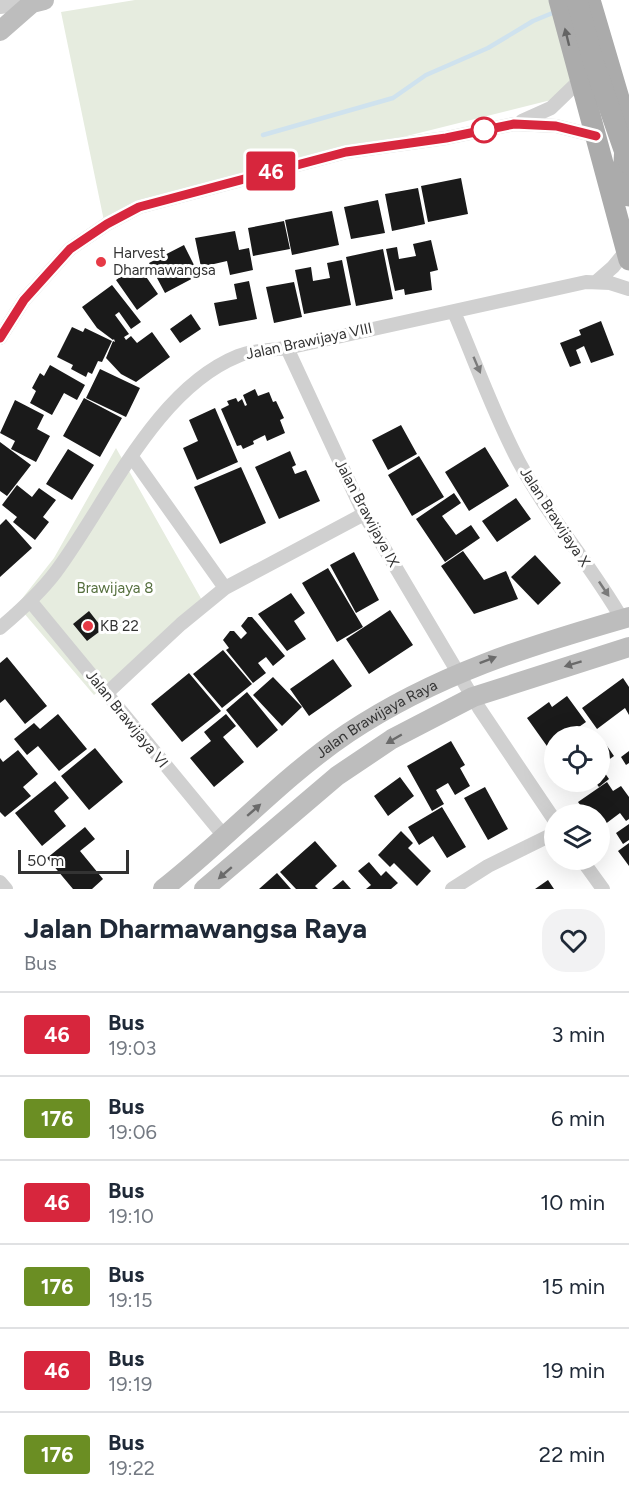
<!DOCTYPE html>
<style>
:root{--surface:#fff;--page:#f2f2f3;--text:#1f2937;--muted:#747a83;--line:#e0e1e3}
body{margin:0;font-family:Figtree,sans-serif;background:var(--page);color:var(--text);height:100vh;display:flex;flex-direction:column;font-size:22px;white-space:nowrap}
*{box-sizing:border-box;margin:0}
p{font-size:20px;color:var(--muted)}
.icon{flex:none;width:33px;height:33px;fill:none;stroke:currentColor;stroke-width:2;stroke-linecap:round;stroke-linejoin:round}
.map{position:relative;height:889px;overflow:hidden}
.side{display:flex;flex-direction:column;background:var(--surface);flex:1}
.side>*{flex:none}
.badge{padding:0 12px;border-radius:4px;font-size:21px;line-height:39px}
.tools{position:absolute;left:544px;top:726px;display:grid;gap:12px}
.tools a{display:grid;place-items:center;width:66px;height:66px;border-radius:50%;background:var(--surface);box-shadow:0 6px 24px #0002;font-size:30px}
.scale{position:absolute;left:18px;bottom:15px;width:111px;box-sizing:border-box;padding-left:6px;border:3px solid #333;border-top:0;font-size:16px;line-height:21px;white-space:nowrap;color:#333;-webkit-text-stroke:4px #fff;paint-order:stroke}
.map>.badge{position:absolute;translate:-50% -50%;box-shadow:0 0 0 3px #fff}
.round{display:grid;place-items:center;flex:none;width:63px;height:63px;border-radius:24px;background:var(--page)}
.head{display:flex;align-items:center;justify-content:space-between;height:102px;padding:0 24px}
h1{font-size:28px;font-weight:700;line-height:45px}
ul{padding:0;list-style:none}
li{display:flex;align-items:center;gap:18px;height:84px;padding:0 24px;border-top:2px solid var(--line)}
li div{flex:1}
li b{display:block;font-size:22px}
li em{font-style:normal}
li .badge{min-width:66px;font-weight:700;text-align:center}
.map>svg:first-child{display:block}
.green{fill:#e6ecdf}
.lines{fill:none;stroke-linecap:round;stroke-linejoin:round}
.stream{stroke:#cfe2ee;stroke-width:4.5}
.building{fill:#1a1a1a}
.street{stroke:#d0d0d0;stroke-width:14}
.secondary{stroke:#bdbdbd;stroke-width:20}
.primary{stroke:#ababab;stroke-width:21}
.primary-bridge{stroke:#ababab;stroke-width:21}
.oneway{fill:#636363}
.oneway2{fill:#7a7a7a}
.oneway3{fill:#6a6a6a}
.line-casing{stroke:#fff;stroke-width:14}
.line{stroke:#d7263d;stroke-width:9}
.stop-dot{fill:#fff;stroke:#d7263d;stroke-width:3}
.poi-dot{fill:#e63946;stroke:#fff;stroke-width:2}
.labels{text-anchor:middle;stroke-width:6;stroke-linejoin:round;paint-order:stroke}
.poi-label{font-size:15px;fill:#333;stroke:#fff;text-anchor:start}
.street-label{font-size:15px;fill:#333;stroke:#fff}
.park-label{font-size:15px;fill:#56703f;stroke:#fff}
</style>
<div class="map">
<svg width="629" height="889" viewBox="0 0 629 889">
<rect width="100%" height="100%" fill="#fff"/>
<!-- green -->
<path class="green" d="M135,0H553L575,94L139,203L104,221L61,12Z
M116,448L203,602L94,695L17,605L54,558Z"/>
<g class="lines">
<!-- stream -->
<path class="stream" d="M263,135L393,98L426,75L488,48L533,21L555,12"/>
</g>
<!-- building -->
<path class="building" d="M461,178L468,214L428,222L421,186Z
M418,188L425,224L392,231L385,194Z
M378,200L385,233L351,239L344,207Z
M332,211L339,245L292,255L285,220Z
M284,221L290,249L253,256L248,228Z
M235,231L239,250L249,248L253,270L230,275L227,261L201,267L195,238Z
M431,240L438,270L430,272L432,290L405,295L404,289L395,291L386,249L397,247L399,259L416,256L413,244Z
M184,245L199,275L165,293L149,263Z
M383,249L393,299L356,306L346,257Z
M342,260L351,305L304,314L295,270L311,267L313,281L330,278L327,263Z
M138,265L158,294L137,310L116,280Z
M249,281L257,319L219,326L214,303L237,299L234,284Z
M294,282L302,317L274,323L266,287Z
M112,285L141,322L131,329L119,312L115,315L129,334L124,337L126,340L131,336L137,343L152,332L170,357L136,382L121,374L106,358L113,341L115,342L114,339L113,340L97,328L82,307Z
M191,314L201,329L180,343L170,329Z
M601,321L614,355L591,363L584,346L576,350L581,363L570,367L560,343L581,335L579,330Z
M72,327L83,332L85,328L112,341L102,362L98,361L92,374L88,372L86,377L71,369L73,365L57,357Z
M50,365L85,385L77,400L64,393L52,415L30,403L36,391L32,388L40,373L44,376Z
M100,369L140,388L126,417L86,398Z
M255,389L258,396L269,392L273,402L276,401L284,418L280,420L285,433L267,441L265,435L253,441L254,444L243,449L241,445L237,446L221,409L229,405L227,401L236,398L238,402L242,399L245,406L247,405L243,395Z
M84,398L122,418L100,457L63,436Z
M15,400L44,415L37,429L50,436L36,462L11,449L15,441L0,433Z
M215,408L238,462L197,480L183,448L198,441L189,420Z
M401,425L417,454L388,470L372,440Z
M0,442L31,465L7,496L0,491Z
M485,447L509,486L469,511L445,472Z
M68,449L94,465L72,500L46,484Z
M290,451L296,465L292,467L295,474L306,470L320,501L279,519L255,467Z
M419,456L444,497L412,516L388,475Z
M241,467L266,523L220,544L194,487Z
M17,485L32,497L39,488L56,500L43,517L49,522L35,540L13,522L17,517L2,505Z
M454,493L461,503L442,516L456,535L471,525L480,538L445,562L416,519Z
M516,498L531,519L497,542L482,521Z
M6,519L32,548L0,577V525Z
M463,551L484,580L506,571L518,599L474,614L441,566Z
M354,552L379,600L356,613L330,565Z
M535,555L561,583L538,605L511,577Z
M328,568L363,627L337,642L302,583Z
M291,593L305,613L294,621L306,639L287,651L258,614Z
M390,610L413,645L369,674L346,639Z
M89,611L103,629L87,641L73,624Z
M248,617H252L285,656L273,666L266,657L258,663L266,673L253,683L226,650L229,648L223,640L230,631H234L241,639L247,633L241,626Z
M223,650L252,684L222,708L193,674Z
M7,657L47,706L25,724L5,699L0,703V663Z
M333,659L352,686L309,716L290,689Z
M189,673L221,711L182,742L151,704Z
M273,677L302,707L282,726L253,695Z
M623,678L629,687V715L625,708L597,729L582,708Z
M247,692L278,730L257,748L226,710Z
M567,696L586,722L566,736H555V744L549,749L527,718L549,702L552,707Z
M58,714L87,749L59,771L38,746L27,755L14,739L34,723L40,729Z
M226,714L236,726L223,737L244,762L214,787L190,758L211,741L204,732Z
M451,741L465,765L460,768L470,786L455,795L448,783L436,790L444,804L432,811L407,766Z
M605,743L614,756L600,766V747Z
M95,748L123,782L89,810L61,776Z
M18,750L38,774L23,787L31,796L5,817L0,812V758L3,762Z
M629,751V763L626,765L621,757Z
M600,766L609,779L599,787L595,782H600Z
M400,777L414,796L388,816L374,796Z
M55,781L69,798L54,811L66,826L42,846L15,813Z
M577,782H594L583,790Z
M607,782L613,791L621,786L629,797V819L626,821L620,813L600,828V814H587L578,802Z
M485,787L508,829L488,840L464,798Z
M442,807L466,847L447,858L433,836L419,845L408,827Z
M629,824V840L623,844L616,833Z
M85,827L95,839L80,851L103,879L92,889H73L47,858Z
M401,831L413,843L408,848L431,871L417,886L394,863L390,867L378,855Z
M315,841L337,866L315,886L318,889H296L280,872Z
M629,843V866L618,851Z
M369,862L381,876L386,871L398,883L391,889H366L371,885L358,871Z
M277,873L291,889H259Z
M343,880L351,889H332Z
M548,880L554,889H535Z"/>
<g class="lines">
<!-- street -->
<path class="street" d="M0,7L31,3
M522,121L551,108L579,81
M597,281L613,267L627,250
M454,312C475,361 494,415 519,462C549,518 591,565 622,619
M0,338L24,300L70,249L107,224L139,207L346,152L446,138L514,124L556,126L596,136
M287,348L364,514L479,708L555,821
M132,457L225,588
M31,602L224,836
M0,628C20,611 39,594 55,573C107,504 154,390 238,356C252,350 272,350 287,348L586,282L610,283L629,289
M107,693L181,624L225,588L364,514
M582,860L603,889
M0,882L6,889
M452,889L488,866L555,833"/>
<!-- secondary -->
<g class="secondary">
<path d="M0,31L32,3L44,0"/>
<path id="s1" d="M163,889C226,840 281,778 348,733C437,674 528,646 629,617"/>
<path d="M204,889L337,776L392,739L473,697L629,647"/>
</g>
<!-- primary -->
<path class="primary" d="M559,0L629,260
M590,0L629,132
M625,144L624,163L629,196"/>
<!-- primary-bridge -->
<path class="primary-bridge" d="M577,0L593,61L629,164"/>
</g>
<!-- one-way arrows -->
<defs><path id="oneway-solid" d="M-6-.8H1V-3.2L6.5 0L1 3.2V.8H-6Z" transform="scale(1.5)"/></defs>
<use class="oneway" href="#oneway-solid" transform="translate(567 37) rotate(-104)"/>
<g class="oneway2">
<use href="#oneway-solid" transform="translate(477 365) rotate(67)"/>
<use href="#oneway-solid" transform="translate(604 589) rotate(56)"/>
</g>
<g class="oneway3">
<use href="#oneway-solid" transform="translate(488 660) rotate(-21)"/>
<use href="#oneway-solid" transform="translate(573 664) rotate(163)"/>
<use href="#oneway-solid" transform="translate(394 739) rotate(150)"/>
<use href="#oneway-solid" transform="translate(254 810) rotate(-41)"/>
<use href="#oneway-solid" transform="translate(225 873) rotate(139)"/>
</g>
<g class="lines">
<!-- line casing -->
<g class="line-casing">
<path id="line" d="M0,338L24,300L70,249L107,224L139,207L346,152L446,138L514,124L556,126L596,136"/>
</g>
<!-- line -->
<use href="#line" class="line"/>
</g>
<!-- markers -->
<circle class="stop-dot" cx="484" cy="130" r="12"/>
<g class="poi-dot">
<circle cx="101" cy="262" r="6"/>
<circle cx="88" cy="626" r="6"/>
</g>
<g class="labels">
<!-- poi labels -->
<g class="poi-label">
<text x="113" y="258">Harvest<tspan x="113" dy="17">Dharmawangsa</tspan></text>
<text x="100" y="631">KB 22</text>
</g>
<!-- street labels -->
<g class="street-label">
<text transform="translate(309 341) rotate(-12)" y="5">Jalan Brawijaya VIII</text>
<text transform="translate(367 513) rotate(62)" y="5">Jalan Brawijaya IX</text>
<text transform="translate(555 517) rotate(57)" y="5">Jalan Brawijaya X</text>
<text transform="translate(127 719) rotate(51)" y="5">Jalan Brawijaya VI</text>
<text dy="5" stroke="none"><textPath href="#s1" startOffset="274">Jalan Brawijaya Raya</textPath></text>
</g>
<!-- park labels -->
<g class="park-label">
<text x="115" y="593">Brawijaya 8</text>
</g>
</g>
</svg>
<div class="tools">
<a><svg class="icon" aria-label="locate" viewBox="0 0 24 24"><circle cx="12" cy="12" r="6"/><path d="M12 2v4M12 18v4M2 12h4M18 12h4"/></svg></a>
<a><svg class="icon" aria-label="layers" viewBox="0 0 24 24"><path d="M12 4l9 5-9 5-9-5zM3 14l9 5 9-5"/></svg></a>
</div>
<div class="scale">50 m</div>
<b class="badge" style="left:271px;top:171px;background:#d7263d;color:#fff">46</b>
</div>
<section class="side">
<div class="head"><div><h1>Jalan Dharmawangsa Raya</h1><p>Bus</p></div><a class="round"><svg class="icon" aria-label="heart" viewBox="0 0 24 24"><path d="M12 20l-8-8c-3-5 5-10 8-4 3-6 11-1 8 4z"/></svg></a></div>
<ul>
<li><span class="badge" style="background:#d7263d;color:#fff">46</span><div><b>Bus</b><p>19:03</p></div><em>3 min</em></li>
<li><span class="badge" style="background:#6b8e23;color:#fff">176</span><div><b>Bus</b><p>19:06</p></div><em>6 min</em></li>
<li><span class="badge" style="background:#d7263d;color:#fff">46</span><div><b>Bus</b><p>19:10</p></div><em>10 min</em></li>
<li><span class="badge" style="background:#6b8e23;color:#fff">176</span><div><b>Bus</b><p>19:15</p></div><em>15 min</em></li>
<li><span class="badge" style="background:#d7263d;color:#fff">46</span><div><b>Bus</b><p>19:19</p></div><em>19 min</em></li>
<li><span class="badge" style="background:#6b8e23;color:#fff">176</span><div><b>Bus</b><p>19:22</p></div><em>22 min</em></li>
</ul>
</section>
